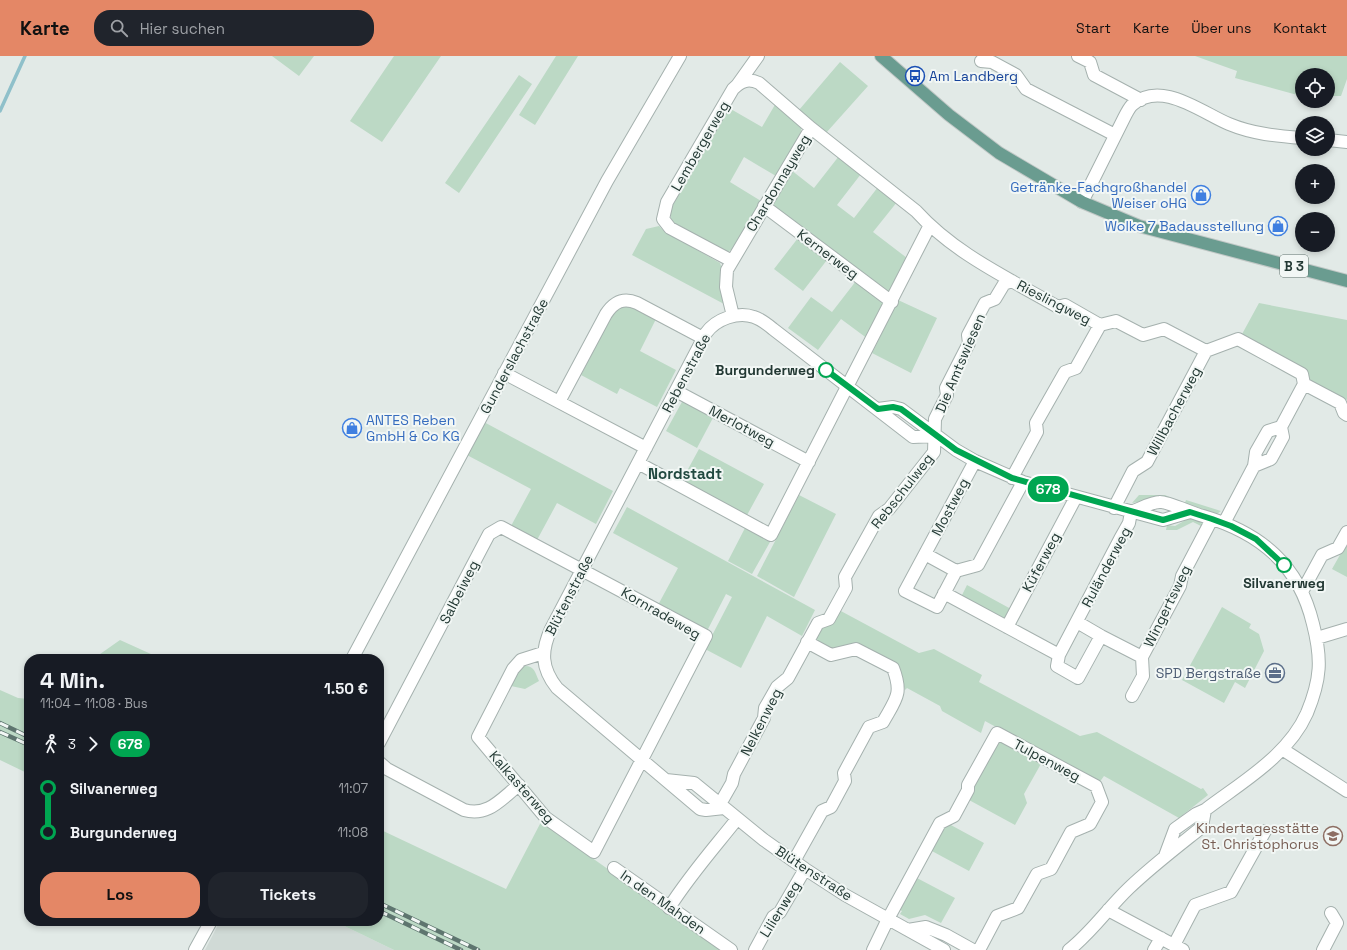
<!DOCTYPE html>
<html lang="de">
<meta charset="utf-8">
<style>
:root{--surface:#171b24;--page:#20242c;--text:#f1f3f6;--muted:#9ea1a6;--accent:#e48766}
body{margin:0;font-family:"Space Grotesk",sans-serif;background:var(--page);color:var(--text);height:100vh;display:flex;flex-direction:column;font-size:15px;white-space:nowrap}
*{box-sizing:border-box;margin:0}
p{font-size:13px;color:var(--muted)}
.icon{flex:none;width:22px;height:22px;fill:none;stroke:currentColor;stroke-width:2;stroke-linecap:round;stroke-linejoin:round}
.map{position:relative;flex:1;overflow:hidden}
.panel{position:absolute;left:24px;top:598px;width:360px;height:272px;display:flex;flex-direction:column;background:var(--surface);border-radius:16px;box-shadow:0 2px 6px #0003}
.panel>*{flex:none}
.badge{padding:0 8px;border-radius:13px;font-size:14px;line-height:26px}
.tools{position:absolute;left:1295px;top:12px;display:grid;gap:8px}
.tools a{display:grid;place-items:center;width:40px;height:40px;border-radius:50%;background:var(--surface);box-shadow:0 2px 6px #0003;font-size:20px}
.map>.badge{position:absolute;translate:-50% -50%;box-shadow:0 0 0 2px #fff}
.legs{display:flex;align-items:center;gap:6px;height:44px;padding:0 16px;font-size:13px}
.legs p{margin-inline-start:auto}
.overview{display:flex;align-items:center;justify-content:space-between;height:68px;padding:0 16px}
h1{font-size:22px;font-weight:700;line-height:30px}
.button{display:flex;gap:8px;margin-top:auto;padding:8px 16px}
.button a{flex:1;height:46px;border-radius:16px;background:var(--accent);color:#111;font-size:16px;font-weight:700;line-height:46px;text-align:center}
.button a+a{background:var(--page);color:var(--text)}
ul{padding:0 16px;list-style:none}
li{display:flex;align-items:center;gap:14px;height:44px;font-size:15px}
li i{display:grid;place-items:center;width:6px;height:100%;margin:0 5px;background:currentColor}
li i::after{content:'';width:10px;height:10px;margin:-5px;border:3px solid;border-radius:50%;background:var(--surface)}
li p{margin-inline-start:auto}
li:first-child i{background:linear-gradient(#0000 50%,currentColor 0)}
li:last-child i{background:linear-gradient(currentColor 50%,#0000 0)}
header{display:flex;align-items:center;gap:24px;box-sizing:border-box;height:56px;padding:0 20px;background:var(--accent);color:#111}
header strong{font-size:19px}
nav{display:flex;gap:22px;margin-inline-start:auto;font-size:14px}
.search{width:280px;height:36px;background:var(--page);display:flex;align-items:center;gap:10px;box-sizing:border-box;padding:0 14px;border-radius:16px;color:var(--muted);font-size:15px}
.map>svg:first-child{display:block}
.built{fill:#d0dad6}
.green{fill:#bcd9c5}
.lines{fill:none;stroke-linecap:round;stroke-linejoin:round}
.stream{stroke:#8fc0ca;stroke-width:3.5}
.street-casing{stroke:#a5b1ae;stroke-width:14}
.primary-casing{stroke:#c1c8c6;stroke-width:14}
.street{stroke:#fff;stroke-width:12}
.primary{stroke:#6a9c90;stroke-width:12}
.rail-casing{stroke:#5e756f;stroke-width:4.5}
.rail{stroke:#f2f7f5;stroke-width:3;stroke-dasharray:9;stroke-linecap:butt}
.line-1-casing{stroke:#fff;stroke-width:9}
.line-1{stroke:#00a651;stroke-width:6}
.stop-1-dot{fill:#fff;stroke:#00a651;stroke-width:2}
.labels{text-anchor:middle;stroke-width:4;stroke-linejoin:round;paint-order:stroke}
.shield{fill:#f2f7f5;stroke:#61726e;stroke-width:1}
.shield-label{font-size:13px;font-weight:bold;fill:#233934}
.transit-label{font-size:14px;fill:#164399;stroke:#f2f7f5;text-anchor:start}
.street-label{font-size:14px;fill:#233934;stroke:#f2f7f5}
.shop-label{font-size:14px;fill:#366cbe;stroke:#f2f7f5;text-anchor:end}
.stop-label{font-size:14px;font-weight:bold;fill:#233934;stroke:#f2f7f5;text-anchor:end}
.service-label{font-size:14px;fill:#4e5e75;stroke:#f2f7f5;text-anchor:end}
.education-label{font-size:14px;fill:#785e54;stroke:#f2f7f5;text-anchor:end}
.neighbourhood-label{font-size:15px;font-weight:bold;fill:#214940;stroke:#f2f7f5}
</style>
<header>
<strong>Karte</strong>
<div class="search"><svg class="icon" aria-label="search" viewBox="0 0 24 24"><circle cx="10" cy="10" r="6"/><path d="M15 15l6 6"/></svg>Hier suchen</div>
<nav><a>Start</a><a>Karte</a><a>Über uns</a><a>Kontakt</a></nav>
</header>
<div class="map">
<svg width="1347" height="894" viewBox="0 0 1347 894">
<rect width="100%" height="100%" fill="#e2eae7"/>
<!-- built -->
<path class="built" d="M220,865H334L394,894H205Z"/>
<!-- green -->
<path class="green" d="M272,0H314L299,20Z
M394,0H441L382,86L350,65Z
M556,0H578L535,69L519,59Z
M1195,0H1347V23L1341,40H1328V19H1302L1301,40L1235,22L1237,15Z
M840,6L868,30L826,77L799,54Z
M519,19L532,28L459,137L445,127Z
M776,47L801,71V77L776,120L744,101L730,126L761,145L733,193L727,196L679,171L671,164V152L729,52L762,71Z
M839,100L861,118L837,149L854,162L878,131L897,146L873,176L907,202L891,235L887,236L773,151L772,146L791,114L814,132Z
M659,170L664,175L720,207L722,213L721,231L724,248L632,199L646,173Z
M798,182L827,204L803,235L774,213Z
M856,225L883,246L884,250L868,283L841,263L818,294L788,272L811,241L832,256Z
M898,244L937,262L911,317L872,297Z
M1259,247L1347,264V344L1310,325L1241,280Z
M625,250L635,252L656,263L640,295L676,314L657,351L620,332L617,338L581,319L612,259L621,251Z
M683,344L714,360L697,392L666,375Z
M482,365L613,435L596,468L557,447L537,484L511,470L531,433L465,398Z
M699,393L764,428L746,461L681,426Z
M799,439L836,458L794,541L757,520Z
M1139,439H1165L1176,444L1155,443L1132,447Z
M1186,444L1221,455L1217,458L1185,447Z
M627,451L815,554L802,580L767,560L741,612L705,593L732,541L726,538L707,575L658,549L678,512L613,477Z
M1193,460L1206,465L1203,471L1193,466L1177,474H1166L1167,469L1175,470Z
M745,472L770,486L752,518L728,505Z
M1345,490L1347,491V521L1332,513Z
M967,529L1011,553L1009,561L999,564L960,543Z
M1222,551L1251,568L1249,572L1259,578L1264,595L1245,632L1235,626L1224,647L1182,624Z
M839,554L919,597L934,593L982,619L979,626L1080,680L1097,676L1201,733L1203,732L1208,739L1179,762L1104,720L1099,727L985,665L981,677L942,655L940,650L907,632L905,634L898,610L856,587L833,594L817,586L816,578Z
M120,584L162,603H93Z
M525,610C535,610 535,617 539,625L525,633L511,630L520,613Z
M0,634L18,642L29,643V718L0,704Z
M1001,685L1042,706L1024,738L1027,747L1015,769L969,744L972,732L999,686L1000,687Z
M541,766L723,894H394L334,865H379V773L506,833Z
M949,768L984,787L969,815L930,794L943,770Z
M915,821L955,842L941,867L925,859L909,863L900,858L902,855L898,853Z"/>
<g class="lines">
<!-- stream -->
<path class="stream" d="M0,55L25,0"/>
<!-- street casing -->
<g class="street-casing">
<path id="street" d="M1078,0L1090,6L1094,19L1141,44
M981,5L992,6L1016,19L1026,33L1115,79
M738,28L758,0
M1328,84L1347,86
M1082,146L1124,62C1126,58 1129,52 1132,49C1161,23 1202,57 1229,68C1253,78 1277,80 1302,82
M764,150L892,246
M732,205L670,172L663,163L667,146L733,33C741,25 748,22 759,27L811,72
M733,260L726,231L727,214L811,72L916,155C955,198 1008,222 1058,251L1065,249L1100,269L1116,265L1143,279L1164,273L1206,295L1238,283L1302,318L1304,328L1340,347L1344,357L1347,359
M504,317L646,392
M676,335L809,406
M559,346L606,258C614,246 623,241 637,247L703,282
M878,353L893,351L901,353L956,394L975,405L1023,426L1163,464L1190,456
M638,407L771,479L930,169
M1254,410L1271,403L1283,381L1281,371
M1012,422L1037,376L1036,367L1065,316L1076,312L1100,269
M1114,452L1133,415L1147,406L1206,295
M1131,456C1140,453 1151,446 1160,446C1166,445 1194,458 1203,460C1261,477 1299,509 1313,568C1322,603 1321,623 1307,657C1288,700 1242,726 1205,754L1196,758L1175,773L1165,800
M1224,467L1254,410L1256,396L1268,375L1281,371L1304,328
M925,498L956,515L978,509L1023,426
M956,515L937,551L905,535L975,405
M1303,534L1322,499L1338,492L1347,476
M944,537L1059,599
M1077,566L1101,580L1078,622L1057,610L1059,599L1120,483L1129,467L1131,456
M1007,571L1076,441
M1101,580L1142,601
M1317,582L1347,573
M352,603L607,125L680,0
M1132,640L1143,620L1142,601L1180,530L1182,520L1212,463
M379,687L489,478L501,471L706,580L594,796L546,762L478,681L513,613L521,604L543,597
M1282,693L1347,735
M379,706L387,713L464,754C488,761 501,743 519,729
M666,724L694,727L764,784L805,813L845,839L944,894
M720,748L732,727L734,718L764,662L765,652L777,631L788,622L818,567L829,563L846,532L845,521L879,460L889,453L934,396L935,363L947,339L946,332L969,287L968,279L985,247L995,243L1004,228L1012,225
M724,752L706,754L700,753L557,632C541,612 541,595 551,573L706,277C716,263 738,255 754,261C761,263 767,268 773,273L913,381L934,380
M794,805L822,755L831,751L845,725L844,717L869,671L883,666C896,643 903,638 893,612L856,593L831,599L807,586
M614,812L731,894
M669,852C689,820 714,792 737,763
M1108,854L1183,894
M908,874L926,871L946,879L973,894
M1174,889L1195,849L1231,836L1265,775
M195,894L211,865
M755,894L773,861L780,856L805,813
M873,894L888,863L940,767L954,760L968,734V729L997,677L1096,730L1102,746L1090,768L1071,776L1051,813L1037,818L1018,852L997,860L979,894
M1069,894C1092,876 1108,852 1129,832C1152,810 1177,791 1202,771L1205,754
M1154,894L1161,882
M1323,894L1337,867L1331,857"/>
</g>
<!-- primary casing -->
<g class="primary-casing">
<path id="primary" d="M881,0L949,59L999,97L1082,146L1139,170L1347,225"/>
</g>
<!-- street -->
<use href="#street" class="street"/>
<!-- primary -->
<use href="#primary" class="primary"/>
<!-- rail casing -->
<g class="rail-casing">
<path id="rail" d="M0,667L29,681
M0,676L29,689
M379,847L478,894
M379,855L461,894"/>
</g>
<!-- rail -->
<use href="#rail" class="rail"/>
</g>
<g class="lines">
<!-- line-1 casing -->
<g class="line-1-casing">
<path id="line-1" d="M826,314L878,353L893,351L901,353L956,394L1012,422L1163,464L1190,456L1212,463L1231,470L1256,483L1284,509"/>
</g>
<!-- line-1 -->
<use href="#line-1" class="line-1"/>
</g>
<!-- icons -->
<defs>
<g id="bus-ring" transform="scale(1)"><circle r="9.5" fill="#f2f7f5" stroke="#1a4fb4" stroke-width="1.5"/><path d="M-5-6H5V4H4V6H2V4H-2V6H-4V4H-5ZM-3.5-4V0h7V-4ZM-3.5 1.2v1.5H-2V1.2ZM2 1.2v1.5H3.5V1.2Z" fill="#1a4fb4"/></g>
<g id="shop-ring" transform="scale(1)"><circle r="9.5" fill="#f2f7f5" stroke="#3f7fe0" stroke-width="1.5"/><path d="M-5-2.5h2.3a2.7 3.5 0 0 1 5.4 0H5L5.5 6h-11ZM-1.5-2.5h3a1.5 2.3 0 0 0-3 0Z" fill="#3f7fe0"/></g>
<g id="office-ring" transform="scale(1)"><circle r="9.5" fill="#f2f7f5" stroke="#5c6f8a" stroke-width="1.5"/><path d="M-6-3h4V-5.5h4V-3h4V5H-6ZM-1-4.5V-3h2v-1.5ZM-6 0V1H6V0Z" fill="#5c6f8a"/></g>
<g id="school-ring" transform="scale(1)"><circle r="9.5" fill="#f2f7f5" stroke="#8d6e63" stroke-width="1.5"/><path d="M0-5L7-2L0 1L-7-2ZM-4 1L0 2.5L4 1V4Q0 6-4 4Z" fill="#8d6e63"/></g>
</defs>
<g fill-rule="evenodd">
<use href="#bus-ring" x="915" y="20"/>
<use href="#shop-ring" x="1201" y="139"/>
<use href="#shop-ring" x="1278" y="170"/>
<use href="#shop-ring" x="352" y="372"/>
<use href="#office-ring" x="1275" y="617"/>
<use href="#school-ring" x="1333" y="780"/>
</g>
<!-- markers -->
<g class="stop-1-dot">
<circle cx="826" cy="314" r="7"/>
<circle cx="1284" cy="509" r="7"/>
</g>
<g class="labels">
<!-- shield labels -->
<rect class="shield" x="1280" y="199" width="28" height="22" rx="3"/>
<g class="shield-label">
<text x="1294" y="215">B 3</text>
</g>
<!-- transit labels -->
<g class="transit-label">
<text x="929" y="25">Am Landberg</text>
</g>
<!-- street labels -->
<g class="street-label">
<text transform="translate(700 90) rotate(-60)" y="5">Lembergerweg</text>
<text transform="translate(778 127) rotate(-59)" y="5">Chardonnayweg</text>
<text transform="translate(828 198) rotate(37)" y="5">Kernerweg</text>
<text transform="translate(1054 246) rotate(27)" y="5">Rieslingweg</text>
<text transform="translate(514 300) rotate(-62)" y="5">Gunderslachstraße</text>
<text transform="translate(960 307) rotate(-67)" y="5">Die Amtswiesen</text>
<text transform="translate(686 317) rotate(-62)" y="5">Rebenstraße</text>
<text transform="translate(1174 355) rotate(-62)" y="5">Willbacherweg</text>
<text transform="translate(742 370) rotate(28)" y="5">Merlotweg</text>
<text transform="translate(902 435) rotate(-52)" y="5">Rebschulweg</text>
<text transform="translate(950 451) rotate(-62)" y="5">Mostweg</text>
<text transform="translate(1041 506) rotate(-62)" y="5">Küferweg</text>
<text transform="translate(1106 511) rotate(-62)" y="5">Ruländerweg</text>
<text transform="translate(459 536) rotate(-63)" y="5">Salbeiweg</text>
<text transform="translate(569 539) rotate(-63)" y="5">Blütenstraße</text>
<text transform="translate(1167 550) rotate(-64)" y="5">Wingertsweg</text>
<text transform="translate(661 557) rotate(30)" y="5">Kornradeweg</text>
<text transform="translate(761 666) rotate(-63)" y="5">Nelkenweg</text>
<text transform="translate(1047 704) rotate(28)" y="5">Tulpenweg</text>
<text transform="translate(522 731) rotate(49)" y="5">Kalkasterweg</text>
<text transform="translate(814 817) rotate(33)" y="5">Blütenstraße</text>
<text transform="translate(663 846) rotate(35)" y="5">In den Mahden</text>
<text transform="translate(780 853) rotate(-58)" y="5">Lilienweg</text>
</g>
<!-- shop labels -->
<g class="shop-label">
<text x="1187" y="136">Getränke-Fachgroßhandel<tspan x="1187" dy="16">Weiser oHG</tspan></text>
<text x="1264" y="175">Wolke 7 Badausstellung</text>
<text x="366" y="369" text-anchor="start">ANTES Reben<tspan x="366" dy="16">GmbH &amp; Co KG</tspan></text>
</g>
<!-- stop labels -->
<g class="stop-label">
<text x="815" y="319">Burgunderweg</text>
<text x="1284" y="532" text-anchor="middle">Silvanerweg</text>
</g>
<!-- service labels -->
<g class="service-label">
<text x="1261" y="622">SPD Bergstraße</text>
</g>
<!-- education labels -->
<g class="education-label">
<text x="1319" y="777">Kindertagesstätte<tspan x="1319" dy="16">St. Christophorus</tspan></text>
</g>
<!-- neighbourhood labels -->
<g class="neighbourhood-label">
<text x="685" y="423">Nordstadt</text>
</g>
</g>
</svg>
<div class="tools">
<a><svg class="icon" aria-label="locate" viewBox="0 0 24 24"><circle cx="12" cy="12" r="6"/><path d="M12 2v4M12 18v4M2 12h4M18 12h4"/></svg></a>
<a><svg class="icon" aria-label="layers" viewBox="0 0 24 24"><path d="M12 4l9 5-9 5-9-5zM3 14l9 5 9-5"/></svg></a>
<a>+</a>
<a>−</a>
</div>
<b class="badge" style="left:1048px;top:433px;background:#00a651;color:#fff">678</b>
<section class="panel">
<div class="overview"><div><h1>4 Min.</h1><p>11:04 – 11:08 · Bus</p></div><b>1.50 €</b></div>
<div class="legs"><svg class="icon" aria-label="walk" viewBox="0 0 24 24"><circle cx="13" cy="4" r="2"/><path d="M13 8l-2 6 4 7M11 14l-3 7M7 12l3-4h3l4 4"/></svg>3<svg class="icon" aria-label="forward" viewBox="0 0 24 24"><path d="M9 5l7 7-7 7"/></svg><b class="badge" style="background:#00a651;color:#fff">678</b></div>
<ul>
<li><i style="color:#00a651"></i><b>Silvanerweg</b><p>11:07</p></li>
<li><i style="color:#00a651"></i><b>Burgunderweg</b><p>11:08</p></li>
</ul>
<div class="button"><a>Los</a><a>Tickets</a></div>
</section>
</div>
